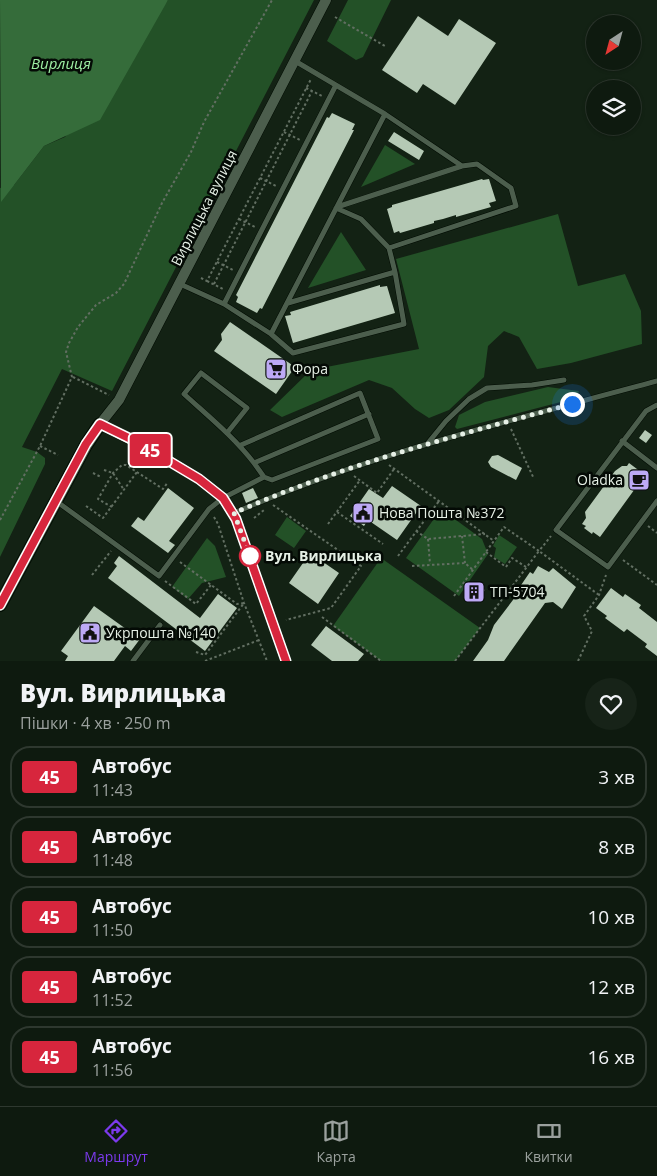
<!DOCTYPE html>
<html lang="uk">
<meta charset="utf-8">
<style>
:root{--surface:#0e1a0f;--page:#172318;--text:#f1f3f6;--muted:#9ba19e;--line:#2e382f;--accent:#7c3aed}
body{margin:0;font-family:"Open Sans",sans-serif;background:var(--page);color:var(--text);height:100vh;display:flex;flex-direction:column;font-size:19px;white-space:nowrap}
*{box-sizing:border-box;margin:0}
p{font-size:16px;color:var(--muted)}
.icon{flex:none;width:28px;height:28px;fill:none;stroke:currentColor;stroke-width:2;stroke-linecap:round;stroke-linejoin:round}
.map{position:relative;height:661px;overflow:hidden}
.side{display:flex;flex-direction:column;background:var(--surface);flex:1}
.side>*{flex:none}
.badge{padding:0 10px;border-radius:4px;font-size:18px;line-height:32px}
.needle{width:32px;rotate:216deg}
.tools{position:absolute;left:586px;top:15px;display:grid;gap:10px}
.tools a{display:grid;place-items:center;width:55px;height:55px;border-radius:50%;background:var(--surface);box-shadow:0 1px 4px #0004,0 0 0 1px var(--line);font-size:25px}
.you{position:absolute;width:25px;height:25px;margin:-12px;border:4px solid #fff;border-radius:50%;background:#1a73e8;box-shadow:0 0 0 8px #1a73e833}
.map>.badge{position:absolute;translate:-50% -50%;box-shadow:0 0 0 2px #fff}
.round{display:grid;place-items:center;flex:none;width:52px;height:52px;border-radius:26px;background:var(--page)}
.headline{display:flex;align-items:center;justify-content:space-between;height:85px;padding:0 20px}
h1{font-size:24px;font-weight:800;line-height:38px}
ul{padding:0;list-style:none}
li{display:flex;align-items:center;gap:15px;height:62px;margin:0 10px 8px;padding:0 10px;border:2px solid var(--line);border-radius:20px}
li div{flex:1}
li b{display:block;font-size:19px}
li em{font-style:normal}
li .badge{min-width:55px;font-weight:700;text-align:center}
.menu{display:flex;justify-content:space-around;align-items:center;height:70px;border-top:1px solid var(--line);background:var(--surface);font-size:14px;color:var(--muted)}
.menu a{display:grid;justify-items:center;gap:2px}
.menu .on{color:var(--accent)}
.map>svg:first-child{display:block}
.green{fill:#235127}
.water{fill:#356c3a}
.building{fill:#b5c9b5}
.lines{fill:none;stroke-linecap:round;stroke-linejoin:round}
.service-casing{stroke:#010b02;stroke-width:6}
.minor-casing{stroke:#010b02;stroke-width:11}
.tertiary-casing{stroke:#010b02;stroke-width:14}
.path{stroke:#626f62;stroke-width:2;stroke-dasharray:2.5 2.5;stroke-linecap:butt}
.service{stroke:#4c5e4d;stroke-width:5}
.minor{stroke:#4c5e4d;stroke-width:10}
.tertiary{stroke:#4c5e4d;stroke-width:12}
.line-casing{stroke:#fff;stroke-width:11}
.line{stroke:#d7263d;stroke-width:8}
.walk{stroke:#e6f0e6;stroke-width:5;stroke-dasharray:0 9}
.stop-dot{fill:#fff;stroke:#d7263d;stroke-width:2.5}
.labels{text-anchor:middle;stroke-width:5;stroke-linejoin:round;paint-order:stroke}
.street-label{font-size:14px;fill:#e6f0e6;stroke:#040a05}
.poi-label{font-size:14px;fill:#e6f0e6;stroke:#040a05;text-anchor:start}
.stop-label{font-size:14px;font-weight:bold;fill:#e6f0e6;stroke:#040a05;text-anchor:start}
.water-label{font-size:15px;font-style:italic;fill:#9deda2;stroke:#040a05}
</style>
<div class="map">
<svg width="657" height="661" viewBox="0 0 657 661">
<rect width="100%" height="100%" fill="#132214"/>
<!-- green -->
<path class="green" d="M168,0H314L112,391L62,369L22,447L37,452L45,458V464L0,557V188L14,185L44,146L65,137Z
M348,0H391L363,57L356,60L327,41Z
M385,145L415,164L361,187Z
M558,214L578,286L625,274L641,311L642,344L571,363L537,369L519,337L504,331L488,346L484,377L449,410L429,418L415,409L392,388L369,380L282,417L270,410L311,370L419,349L396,259Z
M341,232L366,270L308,288Z
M548,387L579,391L576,398L457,429L455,427L459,415L485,402Z
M441,509L482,539L488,554L459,596L406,558Z
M287,517L306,531L294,548L275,535Z
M499,535L517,547L505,564L494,557L496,548L493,546Z
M207,538L215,546L226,577L202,583L188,599L172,587Z
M381,558L480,628L455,661H381L333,626Z"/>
<!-- water -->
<path class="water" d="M0,0H168L100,120L44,146L1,202Z"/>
<!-- building -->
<path class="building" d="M418,16L448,36L459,19L496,43L455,105L423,84L417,93L382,70Z
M332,113L355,124L352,130H354L262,309L260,308L257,313L236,302L238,297L236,295L327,117L329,118Z
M394,132L424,151L419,160L388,141Z
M482,179L483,180L489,179L496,201L489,203L491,207L456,217V215L443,219L434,221V223L400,233L399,231L394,233L387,209L392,207V205Z
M380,285V287L387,286L395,313L293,343L285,316L291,315L290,312Z
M230,322L295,367L276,394L214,351L222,340L221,334Z
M645,430L652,435L646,443L639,438Z
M498,455L522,468L516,480L491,467L488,462L492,456Z
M629,463L645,475L600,537L593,532L592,534L584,528L586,526L582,524L586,518L585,512L615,471L622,466H627Z
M392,486L421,506L397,540L368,520L364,526L350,516L369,489L383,498Z
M168,488L194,508L169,541L175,545L168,553L131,526L138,517L144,521Z
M253,488L258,498L246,503L242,493Z
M310,553L339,573L318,604L289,583Z
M119,556L200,618L218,594L237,608L205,651L108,578L117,566L114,563Z
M538,566L549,572L553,568L576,587L562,609L553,602L545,603L504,661H473L488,640L494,625L519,592L517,591L530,572L533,574Z
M472,582L485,590L477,602L464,593Z
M611,588L623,597L625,594L641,605L639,608L657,622V656L645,647L647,644L627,629L624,632L605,618L607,616L596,608Z
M94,606L140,639L131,651L125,646L114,661H65L68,656L61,651Z
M326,626L364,654L358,661H332L311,645Z"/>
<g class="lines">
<!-- service casing -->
<g class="service-casing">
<path id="service" d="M295,61L385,114L462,166L477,164L511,188L516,206L389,248L361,219L336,208
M337,207L462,166
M180,284L224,304L271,334L385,114
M288,303L395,272L389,248
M224,304L336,85
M271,334L293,353L404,324L395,272
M657,405L646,411L556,530L608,567L657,501
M227,433L247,408L201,373L184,394C208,416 234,437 254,463
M622,441L657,468
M428,443L446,421L469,399L487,388L532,385L564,380
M241,445L360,393L378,439L272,480L264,477
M56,501L159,576L209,509L223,498L264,477L254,463L369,414
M234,513C369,454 514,420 657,381
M133,661L160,625"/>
</g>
<!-- minor casing -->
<g class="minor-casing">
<path id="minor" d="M286,661L236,519L223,498L199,479L151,450L100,424L119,400L326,0"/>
</g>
<!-- tertiary casing -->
<g class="tertiary-casing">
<path id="tertiary" d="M0,605L86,445L100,424"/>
</g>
<!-- path -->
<path class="path" d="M335,17L385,46
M306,88L322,96
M284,132L300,140
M260,178L276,186
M239,219L255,227
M217,262L233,270
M201,278L207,281L311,79
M207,281L223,289
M214,284L312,91
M73,377L109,395
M511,429L534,479
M40,446L58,455
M389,465L494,541
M104,470L113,473L124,490
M93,473L101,477
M354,476L377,493L394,469
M273,505L361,566L331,608L286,620
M86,506L103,518L137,472
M112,507L98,499L113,473L122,465H126L163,489L168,482
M337,512L383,544
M214,517L218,524L244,603L267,661
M254,518L264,510
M0,520L40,446L72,377L66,352L69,343L78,327L96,305L116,293L124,284L162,203L191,152L204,122L272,0
M328,524L360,480
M648,526L657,533
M416,531L428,539L485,534
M462,536L465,563
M428,539L430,564
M486,552L506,567L512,558L526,567
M398,556L439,501
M623,560L657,585
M180,562L237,604L244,603
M412,566L465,563L473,570
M92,575L111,551
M165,581L196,604L211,585
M454,596L504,527L539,551L551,536
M322,617L381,661
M196,652L205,655L244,603
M205,661L259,640
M455,661L539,551L599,595
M578,661L592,631L584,616L599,595L606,575"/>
<!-- service -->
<use href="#service" class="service"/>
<!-- minor -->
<use href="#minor" class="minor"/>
<!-- tertiary -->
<use href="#tertiary" class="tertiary"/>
</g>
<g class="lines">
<!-- line casing -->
<g class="line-casing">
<path id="line" d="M0,605L86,444L100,424L137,442L199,479L223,498L236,519L286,661"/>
</g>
<!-- line -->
<use href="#line" class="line"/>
<!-- walk -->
<path class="walk" d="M250,556L234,513C342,465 458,435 572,404"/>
</g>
<!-- icons -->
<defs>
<g id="supermarket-square" transform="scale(1.125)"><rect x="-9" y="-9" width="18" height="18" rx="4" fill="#bda9f5" stroke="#040a05"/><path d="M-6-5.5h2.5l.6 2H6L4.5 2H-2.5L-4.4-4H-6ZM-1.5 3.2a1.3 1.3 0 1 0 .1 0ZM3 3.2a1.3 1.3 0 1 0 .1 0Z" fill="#111"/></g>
<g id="cafe-square" transform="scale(1.125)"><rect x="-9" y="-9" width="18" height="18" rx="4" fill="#bda9f5" stroke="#040a05"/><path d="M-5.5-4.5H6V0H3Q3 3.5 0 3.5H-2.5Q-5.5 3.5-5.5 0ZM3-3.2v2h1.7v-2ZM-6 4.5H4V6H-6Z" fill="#111"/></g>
<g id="civic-square" transform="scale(1.125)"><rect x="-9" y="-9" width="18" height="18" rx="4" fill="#bda9f5" stroke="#040a05"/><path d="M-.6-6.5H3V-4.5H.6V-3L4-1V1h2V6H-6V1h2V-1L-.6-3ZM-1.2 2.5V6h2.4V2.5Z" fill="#111"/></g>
<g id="building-square" transform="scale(1.125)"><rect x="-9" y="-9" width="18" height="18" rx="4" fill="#bda9f5" stroke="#040a05"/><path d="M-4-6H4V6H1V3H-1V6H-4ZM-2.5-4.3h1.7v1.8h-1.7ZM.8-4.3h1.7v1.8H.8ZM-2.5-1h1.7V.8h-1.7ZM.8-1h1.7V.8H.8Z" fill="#111"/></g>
</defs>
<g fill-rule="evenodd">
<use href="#supermarket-square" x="276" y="369"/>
<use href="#cafe-square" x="639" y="480"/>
<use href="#civic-square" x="363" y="513"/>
<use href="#building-square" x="474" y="592"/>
<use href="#civic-square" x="90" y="633"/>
</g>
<!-- markers -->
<circle class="stop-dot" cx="250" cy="556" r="10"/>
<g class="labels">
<!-- street labels -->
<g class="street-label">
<text transform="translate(204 208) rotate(-63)" y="5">Вирлицька вулиця</text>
</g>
<!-- poi labels -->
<g class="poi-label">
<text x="292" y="374">Фора</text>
<text x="623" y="485" text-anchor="end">Oladka</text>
<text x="379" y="518">Нова Пошта №372</text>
<text x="490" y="597">ТП-5704</text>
<text x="106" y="638">Укрпошта №140</text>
</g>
<!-- stop labels -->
<g class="stop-label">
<text x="265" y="561">Вул. Вирлицька</text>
</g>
<!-- water labels -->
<g class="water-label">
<text x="61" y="69">Вирлиця</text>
</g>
</g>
</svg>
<div class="tools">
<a><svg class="needle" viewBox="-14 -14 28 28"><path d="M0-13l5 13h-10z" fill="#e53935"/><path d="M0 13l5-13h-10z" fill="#9ba19e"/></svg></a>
<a><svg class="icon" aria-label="layers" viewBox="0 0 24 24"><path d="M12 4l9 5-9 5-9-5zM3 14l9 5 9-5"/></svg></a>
</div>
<div class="you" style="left:572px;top:404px"></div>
<b class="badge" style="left:150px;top:450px;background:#d7263d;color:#fff">45</b>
</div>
<section class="side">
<div class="headline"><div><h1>Вул. Вирлицька</h1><p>Пішки · 4 хв · 250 m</p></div><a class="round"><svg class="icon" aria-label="heart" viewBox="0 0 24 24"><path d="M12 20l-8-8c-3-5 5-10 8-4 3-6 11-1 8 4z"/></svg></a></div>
<ul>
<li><span class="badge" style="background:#d7263d;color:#fff">45</span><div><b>Автобус</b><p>11:43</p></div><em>3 хв</em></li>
<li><span class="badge" style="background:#d7263d;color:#fff">45</span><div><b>Автобус</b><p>11:48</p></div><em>8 хв</em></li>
<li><span class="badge" style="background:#d7263d;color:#fff">45</span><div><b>Автобус</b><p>11:50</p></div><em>10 хв</em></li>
<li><span class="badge" style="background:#d7263d;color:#fff">45</span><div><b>Автобус</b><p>11:52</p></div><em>12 хв</em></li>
<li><span class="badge" style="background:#d7263d;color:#fff">45</span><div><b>Автобус</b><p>11:56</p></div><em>16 хв</em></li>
</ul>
</section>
<nav class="menu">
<a class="on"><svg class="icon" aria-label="directions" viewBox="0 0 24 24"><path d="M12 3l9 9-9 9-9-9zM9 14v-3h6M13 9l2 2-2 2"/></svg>Маршрут</a>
<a><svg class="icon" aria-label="map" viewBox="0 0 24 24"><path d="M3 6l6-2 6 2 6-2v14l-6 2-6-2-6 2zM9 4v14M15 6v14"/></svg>Карта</a>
<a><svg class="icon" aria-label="tickets" viewBox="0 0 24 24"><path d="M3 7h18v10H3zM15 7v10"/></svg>Квитки</a>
</nav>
